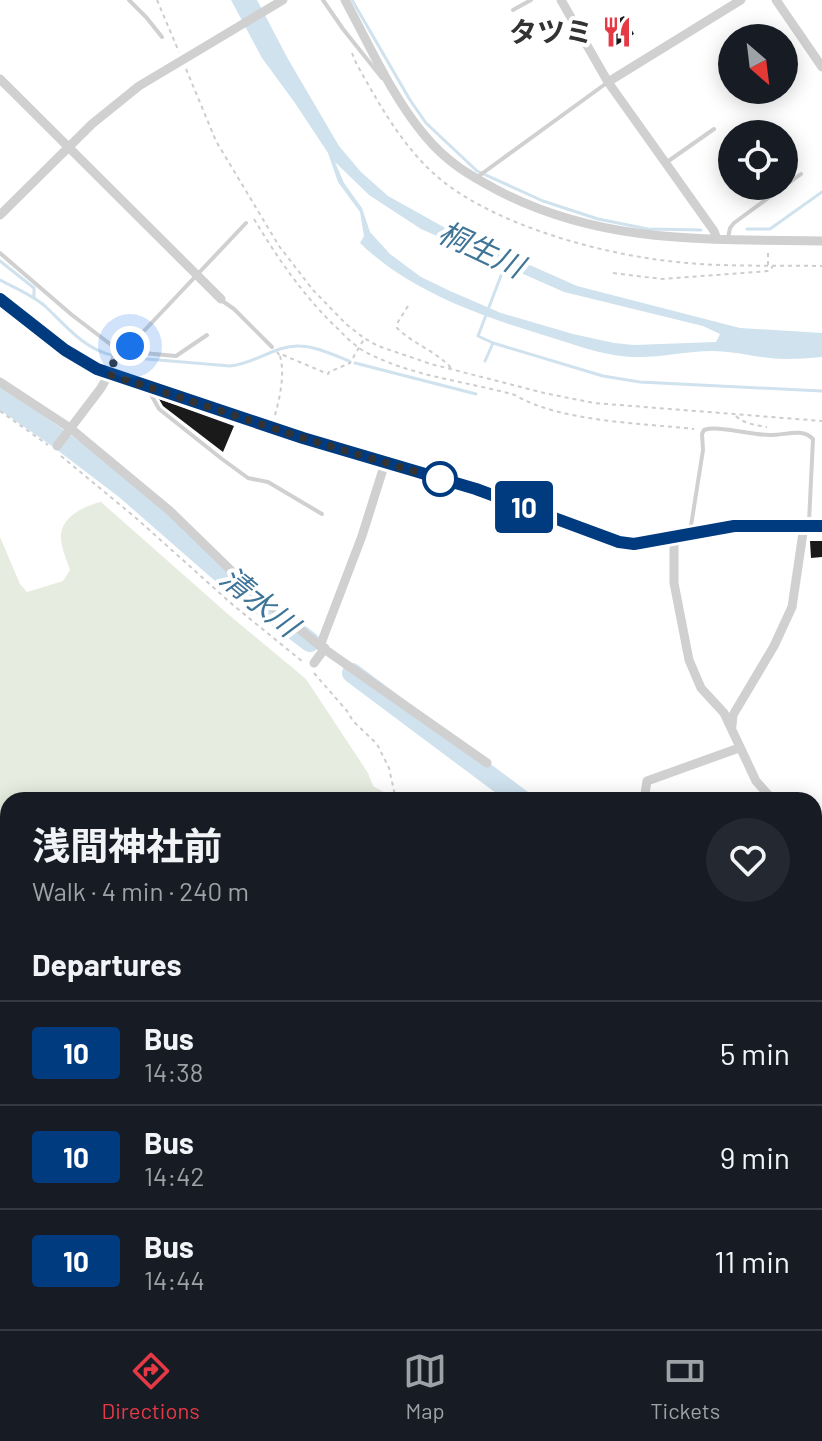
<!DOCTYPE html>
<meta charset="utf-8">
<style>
:root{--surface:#171b24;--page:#242831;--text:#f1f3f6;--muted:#9ea1a6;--line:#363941;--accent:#e63946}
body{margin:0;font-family:Barlow,"Noto Sans JP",sans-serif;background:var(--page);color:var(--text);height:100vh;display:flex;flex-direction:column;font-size:30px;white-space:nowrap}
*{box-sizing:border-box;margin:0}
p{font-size:26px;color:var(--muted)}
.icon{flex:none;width:44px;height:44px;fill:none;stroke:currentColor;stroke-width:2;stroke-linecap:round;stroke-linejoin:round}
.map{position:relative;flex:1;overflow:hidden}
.details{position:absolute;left:0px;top:792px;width:822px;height:538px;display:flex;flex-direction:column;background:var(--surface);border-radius:24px 24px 0 0;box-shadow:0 4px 20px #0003}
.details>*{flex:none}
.badge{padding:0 16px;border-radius:6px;font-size:28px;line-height:52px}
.needle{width:52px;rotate:152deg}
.buttons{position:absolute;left:718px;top:24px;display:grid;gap:16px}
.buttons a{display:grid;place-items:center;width:80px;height:80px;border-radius:50%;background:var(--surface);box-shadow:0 4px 20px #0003;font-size:40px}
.you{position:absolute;width:40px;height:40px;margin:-20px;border:6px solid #fff;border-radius:50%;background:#1a73e8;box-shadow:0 0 0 12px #1a73e833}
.map>.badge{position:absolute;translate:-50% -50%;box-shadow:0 0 0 4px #fff}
h2{padding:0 32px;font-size:30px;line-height:72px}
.round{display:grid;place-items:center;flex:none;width:84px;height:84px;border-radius:42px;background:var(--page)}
.summary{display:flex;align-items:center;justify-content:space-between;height:136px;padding:0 32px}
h1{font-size:38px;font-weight:700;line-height:60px}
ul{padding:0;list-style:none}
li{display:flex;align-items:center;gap:24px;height:104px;padding:0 32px;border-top:2px solid var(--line)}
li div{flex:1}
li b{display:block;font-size:30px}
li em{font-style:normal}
li .badge{min-width:88px;font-weight:700;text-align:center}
.tab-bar{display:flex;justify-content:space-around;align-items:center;height:112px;border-top:2px solid var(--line);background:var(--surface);font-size:22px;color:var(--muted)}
.tab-bar a{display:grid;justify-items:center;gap:4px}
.tab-bar .selected{color:var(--accent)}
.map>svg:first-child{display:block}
.green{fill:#e6ecdf}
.water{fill:#cfe2ee;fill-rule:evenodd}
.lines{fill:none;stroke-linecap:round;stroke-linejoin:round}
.stream{stroke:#cfe2ee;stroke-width:3}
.river{stroke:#cfe2ee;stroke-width:20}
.building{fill:#1a1a1a}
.path{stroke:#cdcdcd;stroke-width:2;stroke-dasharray:4 4;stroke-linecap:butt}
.lane{stroke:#d0d0d0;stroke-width:4}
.street{stroke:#d0d0d0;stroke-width:9}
.secondary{stroke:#bdbdbd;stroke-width:12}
.line-casing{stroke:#fff;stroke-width:18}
.line{stroke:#003b80;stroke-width:12}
.walk{stroke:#333;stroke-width:8;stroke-dasharray:0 14.4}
.stop-dot{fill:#fff;stroke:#003b80;stroke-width:4}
.labels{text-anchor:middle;stroke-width:8;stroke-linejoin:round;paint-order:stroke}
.poi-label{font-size:28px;font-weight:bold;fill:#333;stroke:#fff;text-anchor:end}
.water-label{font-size:30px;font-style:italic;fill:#3f7597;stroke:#fff}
</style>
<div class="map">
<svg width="822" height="1329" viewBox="0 0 822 1329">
<rect width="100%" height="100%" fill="#fff"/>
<!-- green -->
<path class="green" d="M101,502L229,615L306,679L368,773L373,786L389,795L391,800H8V1322H278L287,1329H0V537L20,584L27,592L63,581L70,570C67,560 61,548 61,538C60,517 84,506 101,502Z
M621,1322H661L663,1329H618Z
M723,1322H785L779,1329H718Z"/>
<!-- water -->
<path class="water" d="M231,0H257L288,59L339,146L361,172L388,196L449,230L503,256L532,266L577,286L740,328L822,333V357C810,358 797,359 785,359C761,359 737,351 712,351C686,351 659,358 633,357C607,356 581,347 556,339C487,318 413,294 360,243L364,236L360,212L338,182L328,153L295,103L262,58ZM335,162L369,195L421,229L564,292L703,326L720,334L716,342L634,345L614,343L573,334L501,313L450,291L421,277L390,254L370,232L362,208L344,183Z"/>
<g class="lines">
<!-- stream -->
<path class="stream" d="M352,0L410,100L426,123L477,171L543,201L598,219L648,229L701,230
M747,229H770L822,192
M0,261L34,288V298
M0,280C15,288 32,295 45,306C64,324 85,350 112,355
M493,343L478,336L505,265
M123,357L230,366C254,364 276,345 299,346C315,346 334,355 349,361
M485,361L493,343L603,376L640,382L822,391
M355,363L476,394"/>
<!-- river -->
<path class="river" d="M0,398L58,438L125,489L236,586L310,642
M352,673L522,800
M814,966L822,970"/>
</g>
<!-- building -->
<path class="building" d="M624,16L634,34L615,46L602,24L614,17L616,20Z
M159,399L234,426L223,452L163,406Z
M810,541H822V557L811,558Z"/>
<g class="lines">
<!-- path -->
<path class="path" d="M157,0L179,52
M352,53L356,63C378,102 399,141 432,172C490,226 610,257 688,263C732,267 777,265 822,266
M186,69L216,141L279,246L313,290L346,324L364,338L378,346L431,364L544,393L594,403L822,421
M254,219C278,259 305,298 339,330C346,337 354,345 362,350C408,376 465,381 515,395C560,422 642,423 694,429
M768,265V251
M613,273L662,279L769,271L773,266
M408,306L398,322L397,328C413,344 436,351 451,368
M277,352L280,356L283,355L328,374L329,372L350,363L364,339
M0,411L48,445
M275,415C280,397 285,374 280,356
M736,416C744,424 756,425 767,427
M61,456L136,518L233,605L303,662
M314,673L347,711L353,721L377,744L389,768L396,800"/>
<!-- lane -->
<path class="lane" d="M129,0L146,17L162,37
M323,0L343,29L382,78
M513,10L531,0
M667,162L714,129
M476,178L608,82
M728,238L730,228L734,223L801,174
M0,253L72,315L114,347L121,351L176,356L207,335
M221,300L234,309L272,347
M125,351L246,223
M148,389L159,409L222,459L248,478L268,482L322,514
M690,532L703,450L702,434L704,430C719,425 751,435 769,435C784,436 801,427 813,439L809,522
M0,1163L8,1166
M0,1191L8,1190
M118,1322L119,1329
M260,1322L267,1329"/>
<!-- street -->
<path class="street" d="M345,0C370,46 392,97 426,137C448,163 469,175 499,191C604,245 708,239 822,241
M561,0L608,82L714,231L717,239
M776,0L822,67
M0,79L221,299
M608,82L741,0
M0,215L92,124L139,86L283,0
M0,382L70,428L170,511L248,587L320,646L487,763
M57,446L101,388L109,374L119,349
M674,537V583L689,660L701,688L724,713L756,781L773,800
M314,663L325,648L320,646L362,536L385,463
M732,726L733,715L774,646L792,607L804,526
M644,800L647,781L739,748
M814,1022L822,1075
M814,1226L822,1224
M358,1322L395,1329
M495,1322L525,1329
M477,1329L481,1322
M599,1329L601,1322"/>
<!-- secondary -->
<path class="secondary" d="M0,299L65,350L97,369L303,438L476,489L619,542L634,544L734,526H822"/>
</g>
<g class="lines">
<!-- line casing -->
<g class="line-casing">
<path id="line" d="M0,299L65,350L97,369L303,438L476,489L619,542L634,544L734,526H822"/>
</g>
<!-- line -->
<use href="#line" class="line"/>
<!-- walk -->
<path class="walk" d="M130,346L125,351L119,349L109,374L303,438L440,479"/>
</g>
<!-- icons -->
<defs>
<g id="restaurant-bare" transform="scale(2.4)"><path d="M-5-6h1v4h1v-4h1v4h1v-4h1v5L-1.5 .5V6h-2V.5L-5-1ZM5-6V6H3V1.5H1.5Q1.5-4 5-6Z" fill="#e63946" stroke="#fff" stroke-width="2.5" paint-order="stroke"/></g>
</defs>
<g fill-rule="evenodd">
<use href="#restaurant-bare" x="617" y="32"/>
</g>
<!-- markers -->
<circle class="stop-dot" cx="440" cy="479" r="16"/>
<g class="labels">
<!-- poi labels -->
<g class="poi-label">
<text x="593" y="42">タツミ</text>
</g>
<!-- water labels -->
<g class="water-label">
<text transform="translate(481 250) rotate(25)" y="10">桐生川</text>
<text transform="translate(259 602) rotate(39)" y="10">清水川</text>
</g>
</g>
</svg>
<div class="buttons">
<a><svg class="needle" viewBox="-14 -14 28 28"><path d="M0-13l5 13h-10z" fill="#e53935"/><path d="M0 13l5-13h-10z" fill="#9ea1a6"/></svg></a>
<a><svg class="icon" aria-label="locate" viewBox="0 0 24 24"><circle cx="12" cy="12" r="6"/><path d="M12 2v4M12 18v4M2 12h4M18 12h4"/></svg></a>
</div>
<div class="you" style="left:130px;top:346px"></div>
<b class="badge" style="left:524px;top:507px;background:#003b80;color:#fff">10</b>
<section class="details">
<div class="summary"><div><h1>浅間神社前</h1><p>Walk · 4 min · 240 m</p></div><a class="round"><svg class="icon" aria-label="heart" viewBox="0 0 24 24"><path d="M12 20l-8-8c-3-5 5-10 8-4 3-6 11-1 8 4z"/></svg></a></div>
<h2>Departures</h2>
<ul>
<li><span class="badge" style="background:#003b80;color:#fff">10</span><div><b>Bus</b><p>14:38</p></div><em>5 min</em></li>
<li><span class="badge" style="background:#003b80;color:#fff">10</span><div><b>Bus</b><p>14:42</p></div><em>9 min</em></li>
<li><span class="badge" style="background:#003b80;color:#fff">10</span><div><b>Bus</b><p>14:44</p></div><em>11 min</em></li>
</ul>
</section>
</div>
<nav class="tab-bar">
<a class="selected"><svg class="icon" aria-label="directions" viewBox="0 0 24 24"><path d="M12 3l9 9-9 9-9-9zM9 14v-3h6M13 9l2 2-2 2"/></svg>Directions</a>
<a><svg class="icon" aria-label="map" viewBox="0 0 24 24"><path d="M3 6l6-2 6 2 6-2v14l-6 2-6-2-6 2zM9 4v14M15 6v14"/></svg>Map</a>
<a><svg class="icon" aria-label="tickets" viewBox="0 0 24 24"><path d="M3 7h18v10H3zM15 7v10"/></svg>Tickets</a>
</nav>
